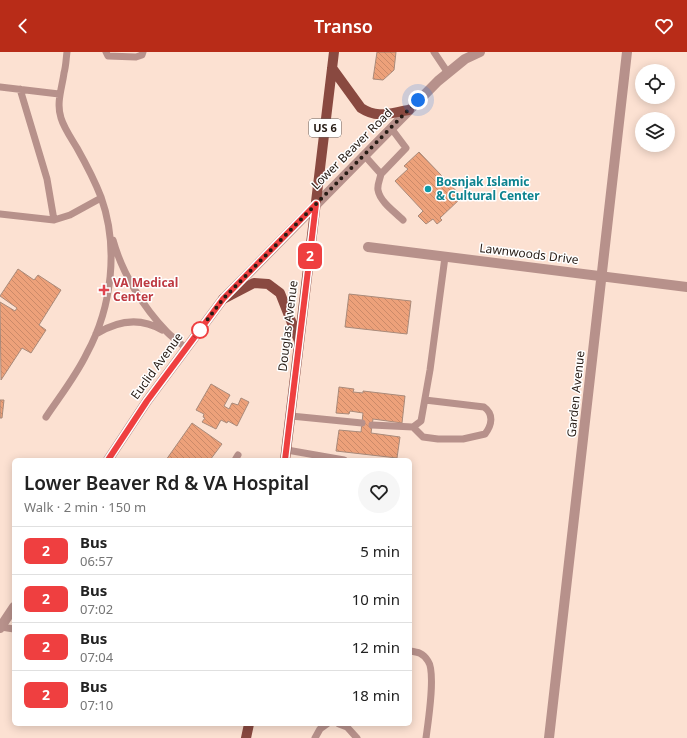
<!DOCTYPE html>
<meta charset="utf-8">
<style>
:root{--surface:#fff;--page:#f6f6f6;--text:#222;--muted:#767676;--line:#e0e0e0;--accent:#b82c18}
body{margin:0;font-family:"Noto Sans",sans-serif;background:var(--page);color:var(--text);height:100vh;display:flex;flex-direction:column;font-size:15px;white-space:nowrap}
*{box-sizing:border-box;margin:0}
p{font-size:13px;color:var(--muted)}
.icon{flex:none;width:22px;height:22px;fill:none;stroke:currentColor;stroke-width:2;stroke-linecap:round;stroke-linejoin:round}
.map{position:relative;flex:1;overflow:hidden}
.drawer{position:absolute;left:12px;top:406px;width:400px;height:268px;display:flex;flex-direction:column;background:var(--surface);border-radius:6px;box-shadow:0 2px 10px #0003}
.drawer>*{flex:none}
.badge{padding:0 8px;border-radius:6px;font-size:14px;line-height:26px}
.fabs{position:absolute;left:635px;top:12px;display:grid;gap:8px}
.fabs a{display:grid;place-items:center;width:40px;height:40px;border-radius:50%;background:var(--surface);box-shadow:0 2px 10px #0003;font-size:20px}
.you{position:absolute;width:20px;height:20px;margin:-10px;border:3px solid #fff;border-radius:50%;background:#1a73e8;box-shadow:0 0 0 6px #1a73e833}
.map>.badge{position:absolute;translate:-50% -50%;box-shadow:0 0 0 2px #fff}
.round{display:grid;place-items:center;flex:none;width:42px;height:42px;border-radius:21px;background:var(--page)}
.overview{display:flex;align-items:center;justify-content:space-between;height:68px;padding:0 12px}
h1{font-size:19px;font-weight:600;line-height:30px}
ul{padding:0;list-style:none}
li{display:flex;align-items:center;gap:12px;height:48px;padding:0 12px;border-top:1px solid var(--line)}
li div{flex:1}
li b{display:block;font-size:15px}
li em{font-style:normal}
li .badge{min-width:44px;font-weight:700;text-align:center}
header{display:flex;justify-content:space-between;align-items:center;height:52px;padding:0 12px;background:var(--accent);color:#fff;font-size:18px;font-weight:600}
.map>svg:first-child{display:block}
.building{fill:url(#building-back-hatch);stroke:#a98a7a}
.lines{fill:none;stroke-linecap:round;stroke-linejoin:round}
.service{stroke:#b7918b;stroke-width:7}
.minor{stroke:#b7918b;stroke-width:10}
.tertiary{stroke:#b7918b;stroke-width:10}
.primary{stroke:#894940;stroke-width:10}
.line-casing{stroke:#fff;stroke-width:9}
.line{stroke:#ef3f40;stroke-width:6}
.walk{stroke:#261b14;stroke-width:4;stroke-dasharray:0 7.2}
.culture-dot{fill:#0f9aa8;stroke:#fff;stroke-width:1.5}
.health-dot{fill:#e0444e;stroke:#fff;stroke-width:1.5}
.stop-dot{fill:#fff;stroke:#ef3f40;stroke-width:2}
.labels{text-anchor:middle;stroke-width:3;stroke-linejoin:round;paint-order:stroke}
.shield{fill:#fff;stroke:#675f5a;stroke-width:1}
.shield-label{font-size:11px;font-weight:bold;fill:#261b14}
.street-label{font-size:12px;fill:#261b14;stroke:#fff}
.culture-label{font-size:12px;font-weight:bold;fill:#0d838f;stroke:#fff;text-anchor:start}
.health-label{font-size:12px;font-weight:bold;fill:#be3a42;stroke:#fff;text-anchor:start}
</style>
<header><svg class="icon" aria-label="back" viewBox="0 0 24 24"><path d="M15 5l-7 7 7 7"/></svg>Transo<svg class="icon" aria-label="heart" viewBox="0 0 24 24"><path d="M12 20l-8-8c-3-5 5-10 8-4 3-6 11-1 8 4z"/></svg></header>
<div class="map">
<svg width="687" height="686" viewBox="0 0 687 686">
<defs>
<pattern id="building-back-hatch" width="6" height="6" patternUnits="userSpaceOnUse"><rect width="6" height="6" fill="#eda17a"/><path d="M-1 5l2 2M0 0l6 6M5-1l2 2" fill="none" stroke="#cb8a69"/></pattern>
</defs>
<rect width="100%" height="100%" fill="#fce1d2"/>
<!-- building -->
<path class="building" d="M377,0H396L394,18L383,28L373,27Z
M419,100L462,145L440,166L442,168L437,172L433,167L426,172L418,164L423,159L395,129L408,117L404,114Z
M18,217L34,228L38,223L61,238L39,273L46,278L31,301L22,296L1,328L0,250L15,259L17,256L0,244Z
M349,242L411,249L407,282L345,275Z
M211,332L230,343L224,354L229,357L232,351L238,353L241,346L249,350L237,374L228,369L227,371L221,368L216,377L202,370L205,366L203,365L204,362L196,358Z
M339,335L354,337L353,340L363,341V339L405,344L402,371L373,367L371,381L400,385L397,406L336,399L339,378L361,380L363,361L350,359L349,362L336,361Z
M0,348H4L2,366H0Z
M192,371L222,392L210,408H166Z"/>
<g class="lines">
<!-- service -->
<path class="service" d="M106,0L108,4L136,5L142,3L143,0
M434,0L448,21
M0,35L59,42
M20,37L47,127L54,168
M364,103L381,122C380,127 377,133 378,138C380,150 395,160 403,168
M381,122L406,96L391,76
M0,162L54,168L70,163L101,146
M113,188C122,221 143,255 167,280C173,286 180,291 186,296
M96,282C117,269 140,265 162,278
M291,364L362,371
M46,365C60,344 76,324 87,301C112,255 119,195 101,145C94,127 86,112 77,96C71,86 64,76 61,66C56,51 62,36 64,21C66,14 66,7 67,0
M372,373L413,375L421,369L430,318L445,205
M413,375L423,385L438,387H463L485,382C492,373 494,362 484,355L425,348
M287,398L344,408
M235,408L238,403
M1,575L14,577
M410,599C418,600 423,601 428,609C436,620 428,671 426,686
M339,672L347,675L357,686
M315,686L320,677L327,672"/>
<!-- minor -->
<path class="minor" d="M368,195L687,235
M549,686L627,0"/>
<!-- tertiary -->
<path class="tertiary" d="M108,408L147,349L223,247L438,29L465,7L480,0
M0,576L14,555"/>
<!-- primary -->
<path class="primary" d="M332,16L361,56C378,67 389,61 409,58
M223,247L254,231L268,232L280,241L299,289
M285,408L334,0
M246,686L249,672"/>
</g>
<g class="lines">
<!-- line casing -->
<g class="line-casing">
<path id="line" d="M108,408L147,349L223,247L316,152L285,408"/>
</g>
<!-- line -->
<use href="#line" class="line"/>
<!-- walk -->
<path class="walk" d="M200,278L195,284L223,247L418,48"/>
</g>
<!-- markers -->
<circle class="culture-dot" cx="428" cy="137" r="4"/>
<path class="health-dot" d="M102 232h4v4h4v4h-4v4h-4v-4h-4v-4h4z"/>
<circle class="stop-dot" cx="200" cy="278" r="8"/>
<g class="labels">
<!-- shield labels -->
<rect class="shield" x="309" y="67" width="32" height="18" rx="3"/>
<g class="shield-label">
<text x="325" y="80">US 6</text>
</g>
<!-- street labels -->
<g class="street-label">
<text transform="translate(352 97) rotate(-45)" y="4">Lower Beaver Road</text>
<text transform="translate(529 202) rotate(7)" y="4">Lawnwoods Drive</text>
<text transform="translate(288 274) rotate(-83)" y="4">Douglas Avenue</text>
<text transform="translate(157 314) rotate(-54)" y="4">Euclid Avenue</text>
<text transform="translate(576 342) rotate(-84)" y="4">Garden Avenue</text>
</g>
<!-- culture labels -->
<g class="culture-label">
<text x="436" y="134">Bosnjak Islamic<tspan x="436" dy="14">&amp; Cultural Center</tspan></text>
</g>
<!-- health labels -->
<g class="health-label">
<text x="113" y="235">VA Medical<tspan x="113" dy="14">Center</tspan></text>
</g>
</g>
</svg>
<div class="fabs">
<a><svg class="icon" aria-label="locate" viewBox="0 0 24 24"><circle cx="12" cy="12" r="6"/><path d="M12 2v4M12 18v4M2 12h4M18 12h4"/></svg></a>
<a><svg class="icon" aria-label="layers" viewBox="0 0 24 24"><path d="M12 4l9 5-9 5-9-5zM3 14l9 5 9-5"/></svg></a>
</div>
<div class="you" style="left:418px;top:48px"></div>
<b class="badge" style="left:310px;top:204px;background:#ef3f40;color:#fff">2</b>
<section class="drawer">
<div class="overview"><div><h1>Lower Beaver Rd &amp; VA Hospital</h1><p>Walk · 2 min · 150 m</p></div><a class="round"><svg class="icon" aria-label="heart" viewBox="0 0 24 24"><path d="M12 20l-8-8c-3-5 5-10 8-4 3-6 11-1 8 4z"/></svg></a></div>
<ul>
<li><span class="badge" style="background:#ef3f40;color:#fff">2</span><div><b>Bus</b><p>06:57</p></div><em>5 min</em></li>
<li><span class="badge" style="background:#ef3f40;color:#fff">2</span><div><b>Bus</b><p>07:02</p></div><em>10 min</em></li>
<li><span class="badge" style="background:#ef3f40;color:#fff">2</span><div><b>Bus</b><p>07:04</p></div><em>12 min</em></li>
<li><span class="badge" style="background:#ef3f40;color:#fff">2</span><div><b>Bus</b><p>07:10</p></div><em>18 min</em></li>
</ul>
</section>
</div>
